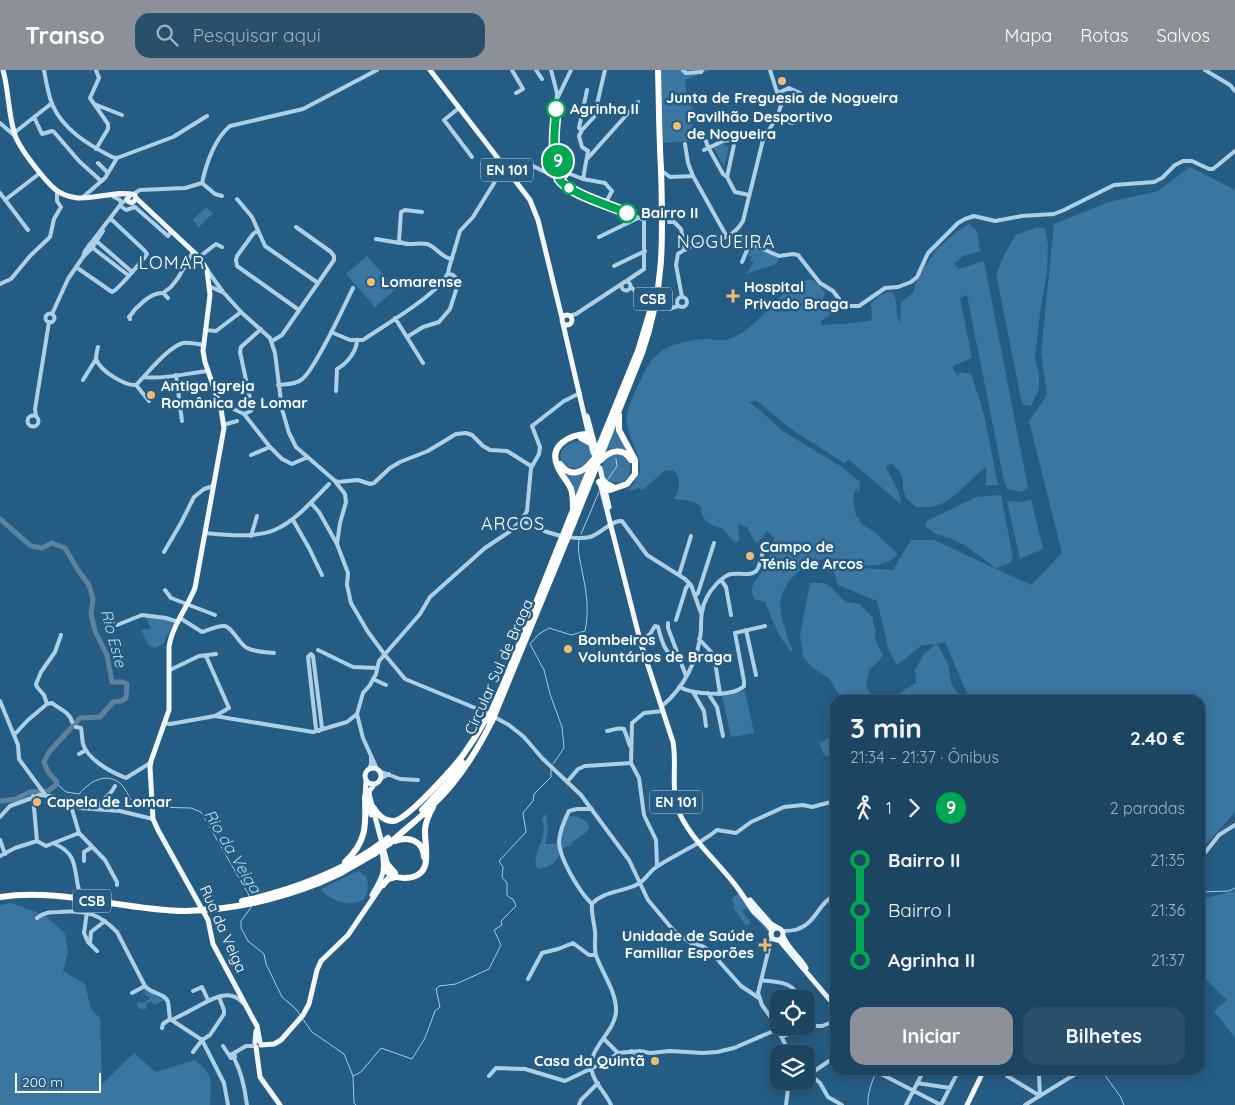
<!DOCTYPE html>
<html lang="pt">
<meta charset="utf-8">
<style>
:root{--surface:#1c4562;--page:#294f6b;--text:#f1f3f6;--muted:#a0b1be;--line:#3a5d77;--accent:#8c9099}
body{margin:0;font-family:Quicksand,sans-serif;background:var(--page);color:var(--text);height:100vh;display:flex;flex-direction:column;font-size:19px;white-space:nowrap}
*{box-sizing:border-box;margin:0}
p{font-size:16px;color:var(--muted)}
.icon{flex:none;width:28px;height:28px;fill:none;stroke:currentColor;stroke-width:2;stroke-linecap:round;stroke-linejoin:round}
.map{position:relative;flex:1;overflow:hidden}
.side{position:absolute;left:830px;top:625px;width:375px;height:380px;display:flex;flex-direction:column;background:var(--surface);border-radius:15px;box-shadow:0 2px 12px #0003,0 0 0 1px var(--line)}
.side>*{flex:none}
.badge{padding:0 10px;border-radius:16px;font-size:18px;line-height:32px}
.controls{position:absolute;left:770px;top:920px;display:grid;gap:10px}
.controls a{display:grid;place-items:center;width:45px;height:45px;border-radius:10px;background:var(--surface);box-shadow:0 2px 12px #0003,0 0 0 1px var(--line);font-size:25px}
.scale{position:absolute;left:15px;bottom:12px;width:86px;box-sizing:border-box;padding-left:5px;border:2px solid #fff;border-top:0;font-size:14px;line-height:18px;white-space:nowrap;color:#fff;-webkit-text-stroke:4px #255c83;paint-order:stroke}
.map>.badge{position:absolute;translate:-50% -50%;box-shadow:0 0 0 2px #fff}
.legs{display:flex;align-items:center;gap:8px;height:55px;padding:0 20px;font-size:16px}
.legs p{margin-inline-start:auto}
.headline{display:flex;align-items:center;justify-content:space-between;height:85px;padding:0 20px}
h1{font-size:28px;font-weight:700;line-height:38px}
.primary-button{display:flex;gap:10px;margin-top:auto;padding:10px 20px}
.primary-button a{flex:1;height:58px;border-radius:15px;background:var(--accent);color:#fff;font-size:20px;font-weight:700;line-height:58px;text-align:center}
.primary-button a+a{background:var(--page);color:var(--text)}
ul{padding:0 20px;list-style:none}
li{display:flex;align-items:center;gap:18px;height:50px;font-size:19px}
li i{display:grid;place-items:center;width:8px;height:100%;margin:0 6px;background:currentColor}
li i::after{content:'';width:12px;height:12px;margin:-6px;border:4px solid;border-radius:50%;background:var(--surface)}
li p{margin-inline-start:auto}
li:first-child i{background:linear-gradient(#0000 50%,currentColor 0)}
li:last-child i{background:linear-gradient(currentColor 50%,#0000 0)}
header{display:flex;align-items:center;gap:30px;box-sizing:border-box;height:70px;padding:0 25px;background:var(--accent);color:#fff}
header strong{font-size:24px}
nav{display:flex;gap:28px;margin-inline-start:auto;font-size:18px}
.search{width:350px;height:45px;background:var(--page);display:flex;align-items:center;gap:12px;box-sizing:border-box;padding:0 18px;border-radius:15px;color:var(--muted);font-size:19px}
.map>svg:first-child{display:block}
.green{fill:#3a76a0}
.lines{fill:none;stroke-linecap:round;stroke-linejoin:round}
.stream{stroke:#a3cde8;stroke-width:1}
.river{stroke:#5c829d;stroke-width:5}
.minor{stroke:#aed0e7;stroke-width:4}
.major{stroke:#f0f7fe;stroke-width:5}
.highway{stroke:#fff;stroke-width:6}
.minor-bridge{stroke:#aed0e7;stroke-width:4}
.highway-bridge{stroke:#fff;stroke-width:6}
.line-1-casing{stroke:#fff;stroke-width:11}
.line-1{stroke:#00a651;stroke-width:8}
.poi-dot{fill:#f1bb73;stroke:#255c83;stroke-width:2}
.stop-1-dot{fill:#fff;stroke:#00a651;stroke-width:2.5}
.labels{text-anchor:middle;stroke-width:5;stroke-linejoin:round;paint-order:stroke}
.shield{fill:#255c83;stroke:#beceda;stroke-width:1}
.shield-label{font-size:14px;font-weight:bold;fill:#fff}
.poi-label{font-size:15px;font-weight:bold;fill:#fff;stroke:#255c83;text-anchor:start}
.stop-label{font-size:15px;font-weight:bold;fill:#fff;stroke:#255c83;text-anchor:start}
.street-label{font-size:15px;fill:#fff;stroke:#255c83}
.water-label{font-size:16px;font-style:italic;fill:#badaef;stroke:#255c83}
.quarter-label{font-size:18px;letter-spacing:1px;fill:#fff;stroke:#255c83}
</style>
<header>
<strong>Transo</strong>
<div class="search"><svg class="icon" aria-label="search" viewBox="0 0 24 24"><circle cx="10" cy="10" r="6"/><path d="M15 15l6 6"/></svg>Pesquisar aqui</div>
<nav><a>Mapa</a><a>Rotas</a><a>Salvos</a></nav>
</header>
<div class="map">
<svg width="1235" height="1035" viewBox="0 0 1235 1035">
<rect width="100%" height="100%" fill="#255c83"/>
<!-- green -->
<path class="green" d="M661,0H682L685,4L702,3L704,0H710L685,10L687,30L694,40L691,41L693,71L663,73Z
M722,73L729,78L724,97L713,77Z
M1190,97L1235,120V742L1200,781V630H970L945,572L937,574L948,594L951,613L961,630H896L901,622L916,613L915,600L924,584L936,574L922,575L897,595L889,581L877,531L838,515L832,496L893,500L911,470H934L1031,515L1062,483L1029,351L1047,325L1041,283L1054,154L1109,132L1158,121Z
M206,137L213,143L199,157L193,150Z
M969,154L977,161L980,181L963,186L954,194L959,199L984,191L1028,418L1021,422L1007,419L1004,411L967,225L960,228L972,288L953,296V299L959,306V302L971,304L984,344L998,415H986V397C969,409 957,429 936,436C930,438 923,437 916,437L906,428L903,419V410L899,401L891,393L886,397L899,423L901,434L849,390L844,393L788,357L757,331L749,332L762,342L781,360L842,397L860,412L859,424L856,418L853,427L856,446L863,455L873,461L898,484C883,500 864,495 844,492C839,491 834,488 829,488C818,489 806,495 798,502C768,529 783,550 793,583C779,570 772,549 765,532L754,529C747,512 760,509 766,495C770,486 772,477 774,468L767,461L758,473L754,471L747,457L738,454L739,470L737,473L733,471L722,458C714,457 706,453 702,445C702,445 701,438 701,437C696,430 681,430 674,429C680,420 682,408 673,400L664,401L643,420L639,418L633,420H628C653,394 631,381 627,354C625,344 630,333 634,324C641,310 648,289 663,280C675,273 692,269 707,269C713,269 720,271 726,270C732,268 741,264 746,260C761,250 793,206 811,210C817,212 822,218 825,223L819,239L824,240L828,236L838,239L821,251V255C838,254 855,254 872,250L871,234L880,225L890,222L894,224C898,235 895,244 900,254L901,232L913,223L917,209L936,180L955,163Z
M1037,157L1045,159L1048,175L1047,202L1040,243L1035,289L1039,302V319L1031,336L1022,334L996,204L1005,183L1016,165Z
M753,175L779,187L776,194L746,204L754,192L750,191L752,187L748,185Z
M367,186L396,219L375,237L346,204Z
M616,353L631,386C623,379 616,375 605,381Z
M581,370L588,374L592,384C586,396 577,402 564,395C554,381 567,373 581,370Z
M619,382L630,392C635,426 587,414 607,387Z
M561,400L586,401L575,430Z
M1001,425L1013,488L1009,493L996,498L964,475L950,468L936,464L925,456L927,451L976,427Z
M1031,429L1043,479L1020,489L1007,431L1023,432Z
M810,513H823L830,516L845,532L860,534L873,548V553L876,560L875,570L883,585L879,591L869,600L866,616L874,630H842L829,608L811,597L803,586L800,565Z
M145,546L165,548L173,554L163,574L155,578L149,576L141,560L151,558Z
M745,621L754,663L731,667L722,626Z
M835,664V689L824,685L819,674L831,666Z
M546,743L548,761L545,774H555L562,769L561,754L565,747C577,745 583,747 590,757L587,762L572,772V775L563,778C556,791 555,796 538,799L536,797C532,780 549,771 542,749Z
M358,801L366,806C377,841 339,839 321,820L323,818Z
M1235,821V968L1214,941L1227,930L1200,904V829Z
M739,823L768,857L769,863L746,838L742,841L751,853L746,856L733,837L735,835L731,829Z
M12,833L44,845L65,863L68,882L63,901L85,914L91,939L100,948L102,1014L134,983L156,1002L195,990C214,1005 211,1012 210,1035H0V835Z
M144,919L164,930L154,935L151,931L146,934L147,937L144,940L137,937L138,932H139L141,934L150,929L149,926H146Z"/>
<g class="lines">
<!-- stream -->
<path class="stream" d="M608,409L617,396L616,389
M581,464L599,422
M553,694L564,678L562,657L550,624L544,600L530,574L539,564L549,558L571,565L585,561C589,543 587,524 583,506C581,493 577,483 579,470
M57,714L66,722L79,724C89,712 106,701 121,714C128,721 129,731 138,736C142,737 147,737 150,737
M154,737L191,738L201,742L250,827
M1200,822L1229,821L1235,818
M252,836L241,851V858L248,871L264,884L266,894L282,927L296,939L300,945
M302,948L312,962L344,984L353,1006L354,1033L356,1035
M1101,1000L1120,1026L1124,1035
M353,1006L361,1002L381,978L412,989L425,968L435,941L440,937L436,919L439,916L456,914L489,899L501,875L494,860L502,855L501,851L516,836L513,829L510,828L507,825V813L502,807L503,797L499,791L526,762L523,743L533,731L534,724L551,707V699
M868,1035C867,1026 872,1006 879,1000"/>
<!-- river -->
<path class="river" d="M0,449L31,476L42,478L52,473L65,478L78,500L89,515L93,529L91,544L95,561L107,585L112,612H123L127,614L126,628L121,631L113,632L100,647L80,648L49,682L44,692L48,702L57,712L55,716L48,721L30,722L16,729L0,731"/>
<!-- minor -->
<path class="minor" d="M44,0C46,11 48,24 52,34C63,60 89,75 112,87L117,88
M96,0L99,8L90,28L108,54V59L96,79
M512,0L523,19L516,23
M536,0L542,9
M551,0L557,23L553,77L555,84L565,102L583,109L588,81
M683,0L686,3L701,2L702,0
M1205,0L1230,15L1235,21
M778,23L789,18L800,23
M558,27L571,0
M94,34L122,45
M459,38L444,50L472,87
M779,42L788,52L793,53
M34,47L42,64L52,61L54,62L79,91L101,111
M0,53L15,66
M582,60L579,58L587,20
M14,63L52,33
M735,70L727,107L735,122L749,125
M706,71L708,77L723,104L727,107
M685,74L688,93L693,106
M704,80L723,71L759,66L764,67
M588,81L582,77L579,66L582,60L594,47L605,0
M117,88L173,67L207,46
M588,88L638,32
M98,93L107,102
M503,95L518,90L525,92L559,109L572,120L597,132L616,138L644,150V199L625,212
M662,101L670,107L693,106L727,167
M583,109L605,113L612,121L605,134
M202,113C206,94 215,68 230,56L303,39L377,0
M202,113L215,124L222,126
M0,123L28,160
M133,124L140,120L185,118L202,113
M114,127L120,130L121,134
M82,128L105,108L117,88
M237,129L252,147L265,176L318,213
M5,130L40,103
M122,137L126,140L135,137L168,166L171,162
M422,142L405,140L401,142L399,171C406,177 418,172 427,174C437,177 441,188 452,189
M669,152H674L681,159L685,180
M257,161L253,164L237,186L236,190L237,196L299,240
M731,165L779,186L793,184L798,185L820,213L833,221L842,233L848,236H859L885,218L898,217L911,212L917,207L928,183L958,153L965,149L974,146L995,151L1022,146L1054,144L1064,140L1114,115L1154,112L1162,108L1175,95L1183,91H1192L1209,99H1213L1235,81
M599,167L638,148
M94,169L131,201
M376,169L400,173
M89,175L128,205
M83,187L92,178L103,161
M199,187L216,174L222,177
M742,192L750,173
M614,196L645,181
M76,197L112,222C117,221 139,194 145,187L147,184L144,180L111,149
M208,201L223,222
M621.5 216a4.5 4.5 0 1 1 9 0a4.5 4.5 0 1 1-9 0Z
M0,214L11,209L30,186L50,167L54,149L61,137L57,131V121
M209,216L224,223L242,243L270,268L275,283L282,339L289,363L296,377L334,410L345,424L346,432L340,453L337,474L348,503L347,515L351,533L368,562L385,585L405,609L485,642L509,655L524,667L542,688L581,725L629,790L648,830L674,861L691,873L702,876L710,881L741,916L759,928
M631,217L638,224L650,230
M682,227L676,195L678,184C697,167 727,179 743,151L763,70L778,45L781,35L770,0
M677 232a5 5 0 1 1 10 0a5 5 0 1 1-10 0Z
M168,228L163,223L171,217L178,208L193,182
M659,235L669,239L678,236
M45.5 248a4.5 4.5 0 1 1 9 0a4.5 4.5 0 1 1-9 0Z
M52,244L68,209L83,187L85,181L121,134L127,129
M569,246L576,244L623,213
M395,248L423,293
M130,249L129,247C136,237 151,222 163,223
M205,260L216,261L241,242
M331,262L350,270H363C381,257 449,219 449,198L460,161L473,147L504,97
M407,267L423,257L439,252L450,239L458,214L457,209L453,205L449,204
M272,271L282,265L334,190V186L331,182L296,157
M98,277C97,281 96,286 96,289C100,301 125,316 136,315
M176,305L182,351
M144,307C162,310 189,303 207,301
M83,310L96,289
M136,315C147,304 168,277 183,273C189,272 197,274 203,275
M136,315L149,331
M278,315C286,314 294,315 301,310C314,302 344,236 353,218
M336,321L337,299C346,294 356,283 357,271
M219,332L244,344L270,377L282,389L292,394L308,387
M244,344L251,341L252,338L240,282L241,277L261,259
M27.5 351a5.5 5.5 0 1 1 11 0a5.5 5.5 0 1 1-11 0Z
M36,346L35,339L49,252
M223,355L237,351
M251,385L270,377
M334,410L337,412L358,410L370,414L374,413L390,398L400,392L428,381L456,364L466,363L472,365L483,376L490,380L507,381L531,396
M311,433L319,442L337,474
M293,450L309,478L322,505
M521,451C531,452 538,459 547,462C559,466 578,470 590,467C601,464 611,450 622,451L647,485L685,509L691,515L701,543
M205,463C275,470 282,463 329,414
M251,466L257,446
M164,482L181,453L194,427L204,419L213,416
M679,505L691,466
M721,510L726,517L731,545
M165,520L171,528L215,545
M695,526L698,523L714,473
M180,548L202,562C210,560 218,555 225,556C233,558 239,574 247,578C255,582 266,582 274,583
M676,550L686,518L689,514
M668,553V558L686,606
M117,555L142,545L166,548L178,552
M746,560L756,605
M699,569L714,585L720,624
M640,572L650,564L655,556L658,557C661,568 664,585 678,588
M318,580L353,597L377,598
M311,584L313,586L322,658L319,661L316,659L308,587Z
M206,586L229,638L215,646
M170,600L199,586L216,584
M373,609L386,615
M679,617C693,624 732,628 744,616V611L735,563L765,556
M693,622L704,641L706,656
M708,623L717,637L723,666
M0,631L18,675L19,689L46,726
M47,634L44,625L37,617L36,614L41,602L55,582L61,565
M47,634L52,633C59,639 70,642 72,652
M662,636C684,618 699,588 701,560C701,548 701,538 707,527C711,519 720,509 728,505C736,501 751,508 757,500C761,494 762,484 764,478
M164,653L170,654L215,646L313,662L347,652L357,644
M76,657L81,658C82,663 82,669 83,674C88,690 111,702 126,708L150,693
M607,661C614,660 618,657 624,659L630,676
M14,665L28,650L47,634
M79,684L86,680
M369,699L371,694V687
M377,699L363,668L357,644L363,623L370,615L376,604L379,591L420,544L430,527L485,478L509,462L521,451L527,441L531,398L539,384L540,377L532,356L564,331L580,323
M379,701L400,709L418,710
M380,709L389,704
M567,712L578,699L585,696L631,693
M33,726L37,771
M71,736L79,763L105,790L117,812V815
M95,739L112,721L115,716
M592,739H577L569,741C564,751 560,760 559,771C559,788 580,823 592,834
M0,747L10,736L40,725L51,726L80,738L120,741L153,749
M0,770L5,784
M37,771L46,776L79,763
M55,774C76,783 74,796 78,816
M1200,785L1204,784L1219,765L1235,755
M0,786L15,778L37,771
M84,791V782L92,777
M657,796L656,770L644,745L639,708L631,693L632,653L644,643L663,641
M592,834C603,821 624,822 638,814C646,810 650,800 658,796C678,783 699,775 717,760L736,763L751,752L784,737L803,735L812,737L835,731
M592,834C591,843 594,852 595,861C596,869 593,880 597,888C603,904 617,923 616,942C614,965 584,980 593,1005C597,1016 607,1025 611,1035
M87,842L84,863L88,872L97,881
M37,848C45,842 50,842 59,842C85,840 99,843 117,862L145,916C151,924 165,923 168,932C169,937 169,943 170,949
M782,861C788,861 793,861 798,859C816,853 819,832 835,825
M772,866L758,923L762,935L774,952L790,984
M90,874L91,862L105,851
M528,909L542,883L558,879L573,873L589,885H595
M761,910C779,913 792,910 800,929
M193,921L202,917L208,930
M132,923L145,916
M806,945L810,955
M170,949L202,970L224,1013L228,1035
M172,950C179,946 186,943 193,939C209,931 228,916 243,933
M806,956H822L835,951
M162,958L163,954L170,949
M782,967L804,956
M604,969L618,983
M223,976L231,988L235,987L234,983L230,985
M631,981L642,990
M193,982L202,970L210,965L224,944V940L219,927
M234,983L246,976H255
M234,988C242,1003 245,1019 247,1035
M1037,1000L1039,1005L1040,1026
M806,1001L820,1013L828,1027L842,1035
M810,1004L835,987
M883,1005L941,1035
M489,1006L496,998L525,999L565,1011L609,990L618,983L640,981L650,983L670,981L703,983L717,982L734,978L778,959
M1007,1006L1040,1026
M917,1013L950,1018
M579,1035L581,1030L598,1013
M786,1035L789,1011
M906,1035L924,1000
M941,1035L959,1000
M1025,1035L1082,1000"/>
<!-- major -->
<path class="major" d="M3,0C9,21 8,44 15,65C19,78 45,111 56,120C62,125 71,127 78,128C94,129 122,120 135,125L136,129L132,133L129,132L127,129L131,124
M430,0L530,130L538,150L562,248
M136,128L199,187L207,200L210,225L203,281L205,292L221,339L224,358L195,518C187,538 172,556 169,577V640L151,691L150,697L153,749L158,760L208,850L213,874L252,947L257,956L260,972
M562 250a5 5 0 1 1 10 0a5 5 0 1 1-10 0Z
M563,254L593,383
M587,346L595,376
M600,398L609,437
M600,413L641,574L673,672C677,694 671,716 677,737C687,767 721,794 739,820C744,827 749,835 754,842C761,849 767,853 772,861
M365 706a8 8 0 1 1 16 0a8 8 0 1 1-16 0Z
M366,712L365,727L371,745
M374,715L370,720L369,724L388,796
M372,825C382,808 386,802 382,782
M750,830L771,854L778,858
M771 864a6 6 0 1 1 12 0a6 6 0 1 1-12 0Z
M783,866C788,879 799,886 806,898
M779,870L835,936
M255,972L256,961
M261,975L274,974L281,970L303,945L309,934L317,900L321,891L348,865L384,812
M256,977L260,1007L280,1035
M967,1035L984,1000"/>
<!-- highway -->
<path class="highway" d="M581,368L590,373
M601,390C610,380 623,377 631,390
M560,394C570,408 583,403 592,391
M603,410L607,414L613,417
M599,412L605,419L610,420L627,414L635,404V390L619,360V345
M573,439C573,432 573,425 571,419C567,410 560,404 557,395C549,375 570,365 586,364L593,370
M569,450L638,281L650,241
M574,452L642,283C665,217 663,167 661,99C659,66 659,33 658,0
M506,608L553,490
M373,737C378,745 384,752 394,751C408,749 454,697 463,685C471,674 478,663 484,652L488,649
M422,740L448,712L462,692
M395,771C410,766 423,771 424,787
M390,773C404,760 420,748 434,734C458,711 477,681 492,651
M345,792C367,772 366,755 365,727
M388,795L395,803
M384,798C389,805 395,808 404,808C436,808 424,777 425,759C426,751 429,744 433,737
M319,813L341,803L374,784
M383,815L388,809L395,807
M0,827C62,818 123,840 185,841
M242,831C288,821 333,805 373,779"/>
<!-- minor-bridge -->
<path class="minor-bridge" d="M78,816L84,838"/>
<!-- highway-bridge -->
<path class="highway-bridge" d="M553,490L569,450
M488,649L506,608
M492,651L574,452
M373,779L388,768
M374,784L390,773
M185,841C232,840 276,830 319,813"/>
</g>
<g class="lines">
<!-- line-1 casing -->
<g class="line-1-casing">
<path id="line-1" d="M556,39C556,61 548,83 565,102L559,109C569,124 610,135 627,143"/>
</g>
<!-- line-1 -->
<use href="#line-1" class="line-1"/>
</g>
<!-- markers -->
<g class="poi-dot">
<circle cx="782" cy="11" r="5"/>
<circle cx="677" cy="56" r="5"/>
<circle cx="371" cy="212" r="5"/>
<path d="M730.5 218.5h5v5h5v5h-5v5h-5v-5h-5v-5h5z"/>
<circle cx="151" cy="325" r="5"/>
<circle cx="750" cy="486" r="5"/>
<circle cx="568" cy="579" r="5"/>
<circle cx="37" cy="732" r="5"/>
<path d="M762.5 867.5h5v5h5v5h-5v5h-5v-5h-5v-5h5z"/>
<circle cx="655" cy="991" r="5"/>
</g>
<g class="stop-1-dot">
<circle cx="556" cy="39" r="9"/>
<circle cx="569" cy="118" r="6"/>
<circle cx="627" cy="143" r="9"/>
</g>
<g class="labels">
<!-- shield labels -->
<g class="shield">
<rect x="481" y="88.5" width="52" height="23" rx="4"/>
<rect x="634" y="217.5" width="38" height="23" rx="4"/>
<rect x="650" y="720.5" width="52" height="23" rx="4"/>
<rect x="73" y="819.5" width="38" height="23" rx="4"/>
</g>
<g class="shield-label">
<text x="507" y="105">EN 101</text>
<text x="653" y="234">CSB</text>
<text x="676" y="737">EN 101</text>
<text x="92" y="836">CSB</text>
</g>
<!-- poi labels -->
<g class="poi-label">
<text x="782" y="33" text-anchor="middle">Junta de Freguesia de Nogueira</text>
<text x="687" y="52">Pavilhão Desportivo<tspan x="687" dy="17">de Nogueira</tspan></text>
<text x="381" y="217">Lomarense</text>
<text x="744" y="222">Hospital<tspan x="744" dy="17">Privado Braga</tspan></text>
<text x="161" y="321">Antiga Igreja<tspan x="161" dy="17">Românica de Lomar</tspan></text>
<text x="760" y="482">Campo de<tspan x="760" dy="17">Ténis de Arcos</tspan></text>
<text x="578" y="575">Bombeiros<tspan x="578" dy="17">Voluntários de Braga</tspan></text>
<text x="47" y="737">Capela de Lomar</text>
<text x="754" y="871" text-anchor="end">Unidade de Saúde<tspan x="754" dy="17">Familiar Esporões</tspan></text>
<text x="645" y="996" text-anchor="end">Casa da Quintã</text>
</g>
<!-- stop labels -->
<g class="stop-label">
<text x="570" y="44">Agrinha II</text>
<text x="641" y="148">Bairro II</text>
</g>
<!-- street labels -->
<g class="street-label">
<text transform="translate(499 597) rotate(-66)" y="5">Circular Sul de Braga</text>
<text transform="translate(223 859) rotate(66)" y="5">Rua da Veiga</text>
</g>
<!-- water labels -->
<g class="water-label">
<text transform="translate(114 568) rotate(75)" y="6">Rio Este</text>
<text transform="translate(233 781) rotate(59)" y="6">Rio da Veiga</text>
</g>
<!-- quarter labels -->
<g class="quarter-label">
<text x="726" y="178">NOGUEIRA</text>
<text x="172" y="199">LOMAR</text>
<text x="513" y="460">ARCOS</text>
</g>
</g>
</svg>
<div class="controls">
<a><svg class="icon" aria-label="locate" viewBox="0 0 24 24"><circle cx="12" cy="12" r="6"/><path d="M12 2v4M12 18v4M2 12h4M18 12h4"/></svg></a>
<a><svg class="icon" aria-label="layers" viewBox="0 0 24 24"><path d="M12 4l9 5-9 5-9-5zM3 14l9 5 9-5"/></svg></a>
</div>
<div class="scale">200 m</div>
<b class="badge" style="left:558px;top:91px;background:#00a651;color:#fff">9</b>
<section class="side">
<div class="headline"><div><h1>3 min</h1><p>21:34 – 21:37 · Ônibus</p></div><b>2.40 €</b></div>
<div class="legs"><svg class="icon" aria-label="walk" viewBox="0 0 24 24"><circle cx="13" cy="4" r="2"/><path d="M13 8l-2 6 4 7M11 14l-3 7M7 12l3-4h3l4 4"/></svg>1<svg class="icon" aria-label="forward" viewBox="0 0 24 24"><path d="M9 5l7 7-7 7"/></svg><b class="badge" style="background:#00a651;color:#fff">9</b><p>2 paradas</p></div>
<ul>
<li><i style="color:#00a651"></i><b>Bairro II</b><p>21:35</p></li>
<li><i style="color:#00a651"></i><span>Bairro I</span><p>21:36</p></li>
<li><i style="color:#00a651"></i><b>Agrinha II</b><p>21:37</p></li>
</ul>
<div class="primary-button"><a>Iniciar</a><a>Bilhetes</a></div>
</section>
</div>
